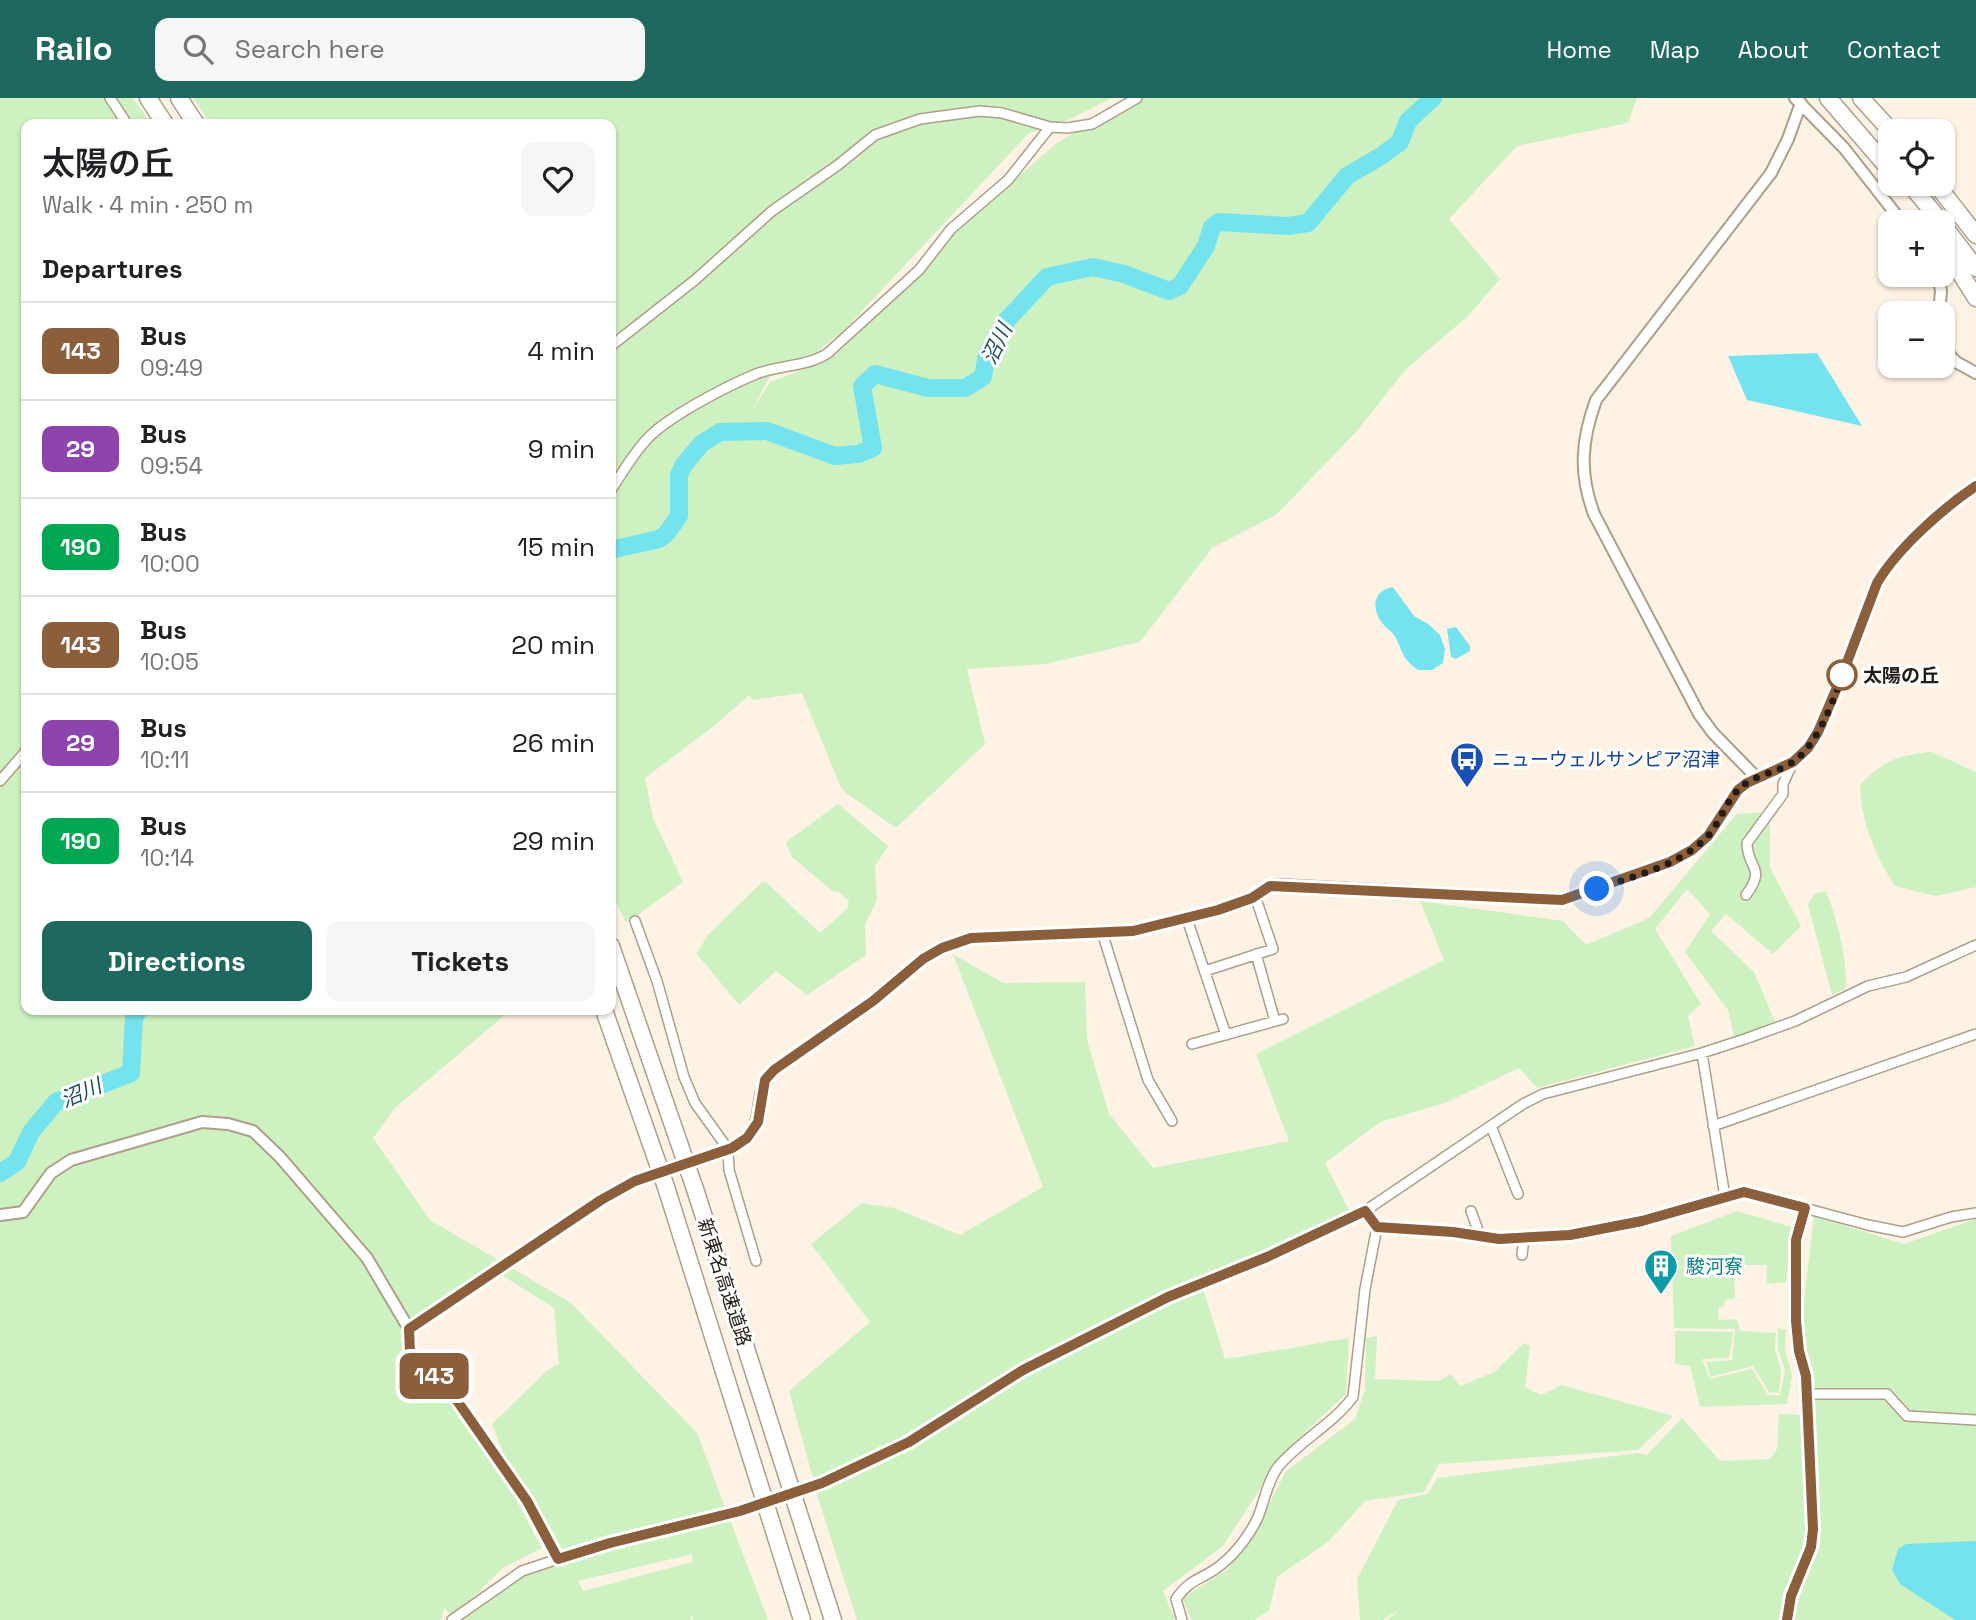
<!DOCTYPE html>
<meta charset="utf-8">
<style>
:root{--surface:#fff;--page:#f6f6f6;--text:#202124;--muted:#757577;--line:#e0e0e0;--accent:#1f6860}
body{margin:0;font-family:"Space Grotesk","Noto Sans JP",sans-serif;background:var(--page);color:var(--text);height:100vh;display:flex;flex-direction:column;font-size:26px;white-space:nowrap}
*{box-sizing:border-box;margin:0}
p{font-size:23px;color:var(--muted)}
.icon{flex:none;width:38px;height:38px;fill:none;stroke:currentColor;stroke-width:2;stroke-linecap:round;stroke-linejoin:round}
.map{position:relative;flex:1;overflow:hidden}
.drawer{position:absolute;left:21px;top:21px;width:595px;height:896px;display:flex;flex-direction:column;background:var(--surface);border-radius:14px;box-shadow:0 2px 5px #0004}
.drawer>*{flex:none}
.badge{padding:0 14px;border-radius:10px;font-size:24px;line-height:46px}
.tools{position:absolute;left:1878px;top:21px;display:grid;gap:14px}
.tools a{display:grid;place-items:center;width:77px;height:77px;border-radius:14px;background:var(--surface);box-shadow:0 2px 5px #0004;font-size:35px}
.you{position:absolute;width:35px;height:35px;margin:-18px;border:5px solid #fff;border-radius:50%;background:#1a73e8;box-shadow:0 0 0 10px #1a73e833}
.map>.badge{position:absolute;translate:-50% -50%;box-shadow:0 0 0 4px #fff}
h2{padding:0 21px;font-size:26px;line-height:63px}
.round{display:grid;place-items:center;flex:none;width:74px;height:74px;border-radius:14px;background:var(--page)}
.head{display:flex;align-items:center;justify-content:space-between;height:119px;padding:0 21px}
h1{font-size:33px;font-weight:600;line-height:52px}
.button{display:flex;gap:14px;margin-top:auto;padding:14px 21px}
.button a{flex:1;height:80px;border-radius:14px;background:var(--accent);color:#fff;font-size:28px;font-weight:600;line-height:80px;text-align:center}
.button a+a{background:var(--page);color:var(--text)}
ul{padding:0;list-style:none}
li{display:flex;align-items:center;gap:21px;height:98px;padding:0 21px;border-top:2px solid var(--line)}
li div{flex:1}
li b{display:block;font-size:26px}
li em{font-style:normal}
li .badge{min-width:77px;font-weight:700;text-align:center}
header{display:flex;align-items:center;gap:42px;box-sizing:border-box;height:98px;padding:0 35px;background:var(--accent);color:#fff}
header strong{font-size:33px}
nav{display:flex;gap:38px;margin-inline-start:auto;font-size:24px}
.search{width:490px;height:63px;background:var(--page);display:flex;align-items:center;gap:18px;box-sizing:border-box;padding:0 24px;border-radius:14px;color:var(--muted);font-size:26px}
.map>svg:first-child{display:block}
.green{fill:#cef1c2;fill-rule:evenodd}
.water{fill:#74e3ee}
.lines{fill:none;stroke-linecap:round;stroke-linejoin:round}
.river{stroke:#74e3ee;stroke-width:18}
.minor-casing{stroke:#af9e89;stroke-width:12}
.tertiary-casing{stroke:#af9e89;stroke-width:14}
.motorway-casing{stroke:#af9e89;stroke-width:19}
.minor{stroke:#fff;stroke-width:9}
.tertiary{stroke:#fff;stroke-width:10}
.motorway{stroke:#fff;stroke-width:16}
.minor-bridge-casing{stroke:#af9e89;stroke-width:12;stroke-linecap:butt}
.tertiary-bridge-casing{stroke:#af9e89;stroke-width:14;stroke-linecap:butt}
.minor-bridge{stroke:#fff;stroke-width:9}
.tertiary-bridge{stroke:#fff;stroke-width:10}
.line-casing{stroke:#fff;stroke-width:16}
.line{stroke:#8b5e3c;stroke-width:10}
.walk{stroke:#231c14;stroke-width:7;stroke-dasharray:0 12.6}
.stop-dot{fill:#fff;stroke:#8b5e3c;stroke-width:3.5}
.labels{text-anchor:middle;stroke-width:6;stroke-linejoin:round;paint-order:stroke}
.stop-label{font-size:19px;font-weight:bold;fill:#231c14;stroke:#fff;text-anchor:start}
.transit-label{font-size:19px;fill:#164399;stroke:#fff;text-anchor:start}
.culture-label{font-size:19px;fill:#0d838f;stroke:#fff;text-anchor:start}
.street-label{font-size:19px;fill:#231c14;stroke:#fff}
.water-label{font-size:21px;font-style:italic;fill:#1e5054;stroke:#fff}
</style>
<header>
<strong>Railo</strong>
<div class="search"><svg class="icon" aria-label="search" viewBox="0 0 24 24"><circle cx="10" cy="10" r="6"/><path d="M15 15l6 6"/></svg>Search here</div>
<nav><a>Home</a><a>Map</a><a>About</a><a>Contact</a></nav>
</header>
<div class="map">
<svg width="1976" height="1522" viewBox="0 0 1976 1522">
<rect width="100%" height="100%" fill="#fdf2e4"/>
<!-- green -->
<path class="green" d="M0,0H133L151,26H26V912H511L395,1010L373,1040L430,1122L571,1205L697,1335L768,1522H693L690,1514L691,1522H459L522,1473L567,1461L555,1447L505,1360L492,1326L549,1271L559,1266L554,1210L489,1169L409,1225L385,1180L364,1163L409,1236L408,1258L435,1290L443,1287L516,1401L542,1450L504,1469L452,1520L444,1509L441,1522H0ZM693,1456L692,1464L583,1493L578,1483Z
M193,0H1112L1056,28L1029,35L844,232L814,256L772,274L751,314L770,284L818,266L837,256L924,172L959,129L1057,45L1133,0H1637L1628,25L1517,48L1449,121L1500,181L1468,218L1405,272L1357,333L1276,417L1212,450L1140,544L1046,566L967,571L985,646L896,730L842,692L802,595L753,602L749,597L714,628L645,680L653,720L683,784L639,816L625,823L611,793V26H211Z
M1928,654H1932L1976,674V789L1936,798L1895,788C1875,757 1861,724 1860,687C1883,663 1896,658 1928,654Z
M838,706L888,748L875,768L877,802L865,826L866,857L807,897L776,873L739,907L697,856L707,838L762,784L767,785L820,835L847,811L849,803L838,794L832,793L792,759L786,744Z
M1770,714V770L1801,828L1773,856L1726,816L1711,833L1754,874L1776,926L1735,942L1728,912L1685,854L1710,816L1687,791L1655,831L1701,906L1688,918L1695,948L1537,990L1519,970L1445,1005L1380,1024L1325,1065L1349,1112L1341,1120L1201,1184L1225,1261L1349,1240L1346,1296L1284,1354L1223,1448L1163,1493L1175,1522H857L820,1406L789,1293L870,1224L811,1146L862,1105L894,1110L960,1137L1043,1089L953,856L1003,885L1085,884L1087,942L1109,1016L1153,1070L1289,1043L1256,956L1444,862L1420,803L1563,823L1586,847L1649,820L1737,716Z
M1826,793C1835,814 1850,870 1845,891L1832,897L1808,807L1814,796Z
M1737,1113L1792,1129L1786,1184L1766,1186L1767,1167H1734L1735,1200L1725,1202L1724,1209L1718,1210L1719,1222L1737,1221L1740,1233L1776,1235L1775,1251L1781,1272L1779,1295L1769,1294L1753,1268L1711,1279L1706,1264L1732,1262L1735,1231L1674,1230L1671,1138Z
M1814,1118L1904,1146L1976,1121V1318L1946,1319L1906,1313L1895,1295L1813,1291L1803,1251L1802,1219Z
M1778,1230L1786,1232L1785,1251L1792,1278L1787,1306L1700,1309L1690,1268L1675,1266V1233L1733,1234L1729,1260L1702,1261L1710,1281L1752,1271L1768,1297H1780L1785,1273L1778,1250Z
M1377,1238L1375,1281L1439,1283L1451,1276L1460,1288L1494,1274L1524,1245L1530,1248L1525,1289L1541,1297L1562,1287L1673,1318L1638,1352L1439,1366L1424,1394L1365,1403L1329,1443L1277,1479L1269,1513L1254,1522H1192L1182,1500L1227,1472L1259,1426L1286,1373L1355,1321L1365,1292L1366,1240Z
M1810,1293L1887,1296L1913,1323L1976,1322V1522H1787L1813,1451L1812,1324H1819L1809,1323Z
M1779,1316L1804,1317L1812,1443L1786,1522H1387L1399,1512L1382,1522H1360L1357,1481L1398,1402L1428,1396L1437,1380L1638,1355L1647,1357L1682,1320L1720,1363L1770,1361L1777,1351Z"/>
<!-- water -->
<path class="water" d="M1817,255L1862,328L1747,302L1728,258Z
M1393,489L1414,518L1428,526L1440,537L1445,551L1443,565L1432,572H1418C1414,569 1409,565 1406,561C1401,554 1399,544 1394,537C1390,532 1385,529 1382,525C1371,510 1373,492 1393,489Z
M1456,529L1470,548V553L1456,561L1451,559L1447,531Z
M1976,1443V1522H1955L1900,1486L1892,1472L1898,1451L1906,1446Z"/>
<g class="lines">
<!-- river -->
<path class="river" d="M611,452L659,441L666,436L679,418V377L683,368L701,346L720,334L767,333L835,358L858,356L873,350L862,288L875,276L928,290H965L983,279L987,256L1007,222L1047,179L1093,169L1124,176L1169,193L1180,188L1206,148L1212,129L1219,124L1288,128L1308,125L1347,78L1381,58L1400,44L1408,23L1433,0
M0,1075L17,1064L31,1034L56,1004L131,975L134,919L139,912"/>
<!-- minor casing -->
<g class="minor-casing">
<path id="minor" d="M110,0L127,26
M611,248L695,182L772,113L838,67L875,37L920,21L980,13L1002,15L1050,29L1067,30L1092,26L1137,0
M611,392C623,374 634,354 649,339C671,317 727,288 756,276C779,267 807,269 828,255L919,172L951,131L1008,82L1050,29
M0,683L26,653
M1746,797C1767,769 1747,771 1747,745L1783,696V686L1793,664
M1187,821L1226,937
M635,823L657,883L684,979L695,1005L728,1051L729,1072L756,1163
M1102,834L1148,982L1172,1023
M1256,856L1275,923
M1205,873L1273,851L1255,798
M1192,946L1283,921
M1702,955L1725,1099
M1491,1028L1518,1096
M1713,1028L1976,936
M1471,1113L1480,1138
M1377,1129L1453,1134L1499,1141L1570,1137L1642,1123L1744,1094L1868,1127L1903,1134L1951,1119L1976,1115
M1522,1157L1524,1140
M409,1231V1255L451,1294L527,1403L558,1461L610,1445L740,1413
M1806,1296H1887L1907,1318L1976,1322
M823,1385L909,1344L1023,1272L1168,1199L1267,1159L1365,1113L1523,1006L1543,996L1702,955L1745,941L1795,923L1868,888L1906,879L1976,847
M452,1522L522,1473L558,1461
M1182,1522L1176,1501C1192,1478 1204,1482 1222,1466C1236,1455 1251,1435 1258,1419C1265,1402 1267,1384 1278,1369C1298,1344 1332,1327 1353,1299L1365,1191L1377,1129L1365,1113
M1787,1522L1791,1498L1811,1449L1813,1431L1806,1278L1799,1253L1796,1223L1795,1142L1805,1110"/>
</g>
<!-- tertiary casing -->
<g class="tertiary-casing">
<path id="tertiary" d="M1795,0L1844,50L1902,124
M1938,177L1941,193L1939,215
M1942,249L1956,264L1976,275
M1757,680L1713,635L1699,616L1594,416C1579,376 1581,343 1596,302L1771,75L1788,41L1801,5
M719,1055C779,1033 744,1005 774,972L873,903L923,861L942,850L971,840L1133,833L1218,812L1252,800L1270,788L1281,787L1562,802L1670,764L1692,752L1708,738L1738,692L1747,685L1793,664L1808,650L1818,634L1841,580L1877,485C1896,451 1943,410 1976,388
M0,1117L23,1114L51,1075L71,1062L202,1024L228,1026L253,1033L280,1059L367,1160L409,1231L601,1102L635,1083"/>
</g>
<!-- motorway casing -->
<g class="motorway-casing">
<path id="motorway" d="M148,0L165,26
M179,0L196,26
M1828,0L1890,72
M1861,0L1891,33
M1910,86L1941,124
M1936,86L1976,137
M1942,126L1976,170
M1942,146L1976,200
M611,848L695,1091L833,1522
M604,912L666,1089L802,1522"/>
</g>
<!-- minor -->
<use href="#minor" class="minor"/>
<!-- tertiary -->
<use href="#tertiary" class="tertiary"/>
<!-- motorway -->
<use href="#motorway" class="motorway"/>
<!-- minor-bridge casing -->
<g class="minor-bridge-casing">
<path id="minor-bridge" d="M740,1413L823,1385"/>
</g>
<!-- tertiary-bridge casing -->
<g class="tertiary-bridge-casing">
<path id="tertiary-bridge" d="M635,1083L719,1055"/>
</g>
<!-- minor-bridge -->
<use href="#minor-bridge" class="minor-bridge"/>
<!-- tertiary-bridge -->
<use href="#tertiary-bridge" class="tertiary-bridge"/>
</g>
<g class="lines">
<!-- line casing -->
<g class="line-casing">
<path id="line" d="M1787,1522L1791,1498L1811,1449L1813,1431L1806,1278L1799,1253L1796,1223V1142L1805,1110L1744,1094L1642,1123L1570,1137L1499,1141L1453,1134L1377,1129L1365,1113L1267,1159L1168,1199L1023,1272L909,1344L822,1385L740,1413L610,1445L558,1461L527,1403L451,1294L410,1255L409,1231L601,1102L635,1083L732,1050L747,1040L758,1024L765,982L774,972L873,903L923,861L942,850L971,840L1133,833L1218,812L1252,800L1270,788L1562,802L1670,764L1692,752L1708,738L1738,692L1747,685L1793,664L1808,650L1818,634L1841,580L1877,485C1897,451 1943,410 1976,388"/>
</g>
<!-- line -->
<use href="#line" class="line"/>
<!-- walk -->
<path class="walk" d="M1597,791C1633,778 1679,768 1707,739C1720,725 1726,703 1740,690C1753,678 1773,675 1788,667C1815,653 1833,605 1842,577"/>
</g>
<!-- icons -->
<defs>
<g id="bus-pin" transform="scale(1.75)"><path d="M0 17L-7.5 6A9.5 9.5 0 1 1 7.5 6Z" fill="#1a4fb4" stroke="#fff"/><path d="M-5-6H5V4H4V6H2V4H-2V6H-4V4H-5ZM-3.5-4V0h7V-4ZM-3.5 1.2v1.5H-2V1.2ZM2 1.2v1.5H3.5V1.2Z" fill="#fff"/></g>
<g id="building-pin" transform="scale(1.75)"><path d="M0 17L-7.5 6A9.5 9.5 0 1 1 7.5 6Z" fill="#0f9aa8" stroke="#fff"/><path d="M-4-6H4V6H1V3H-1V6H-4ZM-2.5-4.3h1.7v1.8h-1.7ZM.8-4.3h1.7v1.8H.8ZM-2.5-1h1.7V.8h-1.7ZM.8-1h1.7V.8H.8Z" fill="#fff"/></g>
</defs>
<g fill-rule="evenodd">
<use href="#bus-pin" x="1467" y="661"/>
<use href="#building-pin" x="1661" y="1168"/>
</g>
<!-- markers -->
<circle class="stop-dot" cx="1842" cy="577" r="14"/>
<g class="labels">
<!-- stop labels -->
<g class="stop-label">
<text x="1863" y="584">太陽の丘</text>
</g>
<!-- transit labels -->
<g class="transit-label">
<text x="1492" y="668">ニューウェルサンピア沼津</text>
</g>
<!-- culture labels -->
<g class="culture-label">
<text x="1686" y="1175">駿河寮</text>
</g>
<!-- street labels -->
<g class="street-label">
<text transform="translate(725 1184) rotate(72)" y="7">新東名高速道路</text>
</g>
<!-- water labels -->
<g class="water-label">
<text transform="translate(997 246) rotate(-64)" y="7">沼川</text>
<text transform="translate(81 995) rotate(-23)" y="7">沼川</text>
</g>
</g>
</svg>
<div class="tools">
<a><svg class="icon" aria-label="locate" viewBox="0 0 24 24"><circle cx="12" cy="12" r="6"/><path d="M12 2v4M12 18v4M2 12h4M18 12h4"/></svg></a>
<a>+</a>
<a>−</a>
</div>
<div class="you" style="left:1597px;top:791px"></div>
<b class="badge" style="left:434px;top:1278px;background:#8b5e3c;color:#fff">143</b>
<section class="drawer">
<div class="head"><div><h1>太陽の丘</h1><p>Walk · 4 min · 250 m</p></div><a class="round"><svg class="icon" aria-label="heart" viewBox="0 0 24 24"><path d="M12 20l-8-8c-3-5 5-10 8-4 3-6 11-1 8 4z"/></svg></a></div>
<h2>Departures</h2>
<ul>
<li><span class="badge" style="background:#8b5e3c;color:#fff">143</span><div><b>Bus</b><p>09:49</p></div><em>4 min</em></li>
<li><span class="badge" style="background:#8e44ad;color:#fff">29</span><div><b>Bus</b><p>09:54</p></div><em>9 min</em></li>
<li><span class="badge" style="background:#00a651;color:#fff">190</span><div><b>Bus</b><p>10:00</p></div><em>15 min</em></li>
<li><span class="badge" style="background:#8b5e3c;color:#fff">143</span><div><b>Bus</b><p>10:05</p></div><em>20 min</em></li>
<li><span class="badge" style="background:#8e44ad;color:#fff">29</span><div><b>Bus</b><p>10:11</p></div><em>26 min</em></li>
<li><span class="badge" style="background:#00a651;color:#fff">190</span><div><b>Bus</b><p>10:14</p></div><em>29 min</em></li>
</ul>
<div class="button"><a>Directions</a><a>Tickets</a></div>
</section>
</div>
